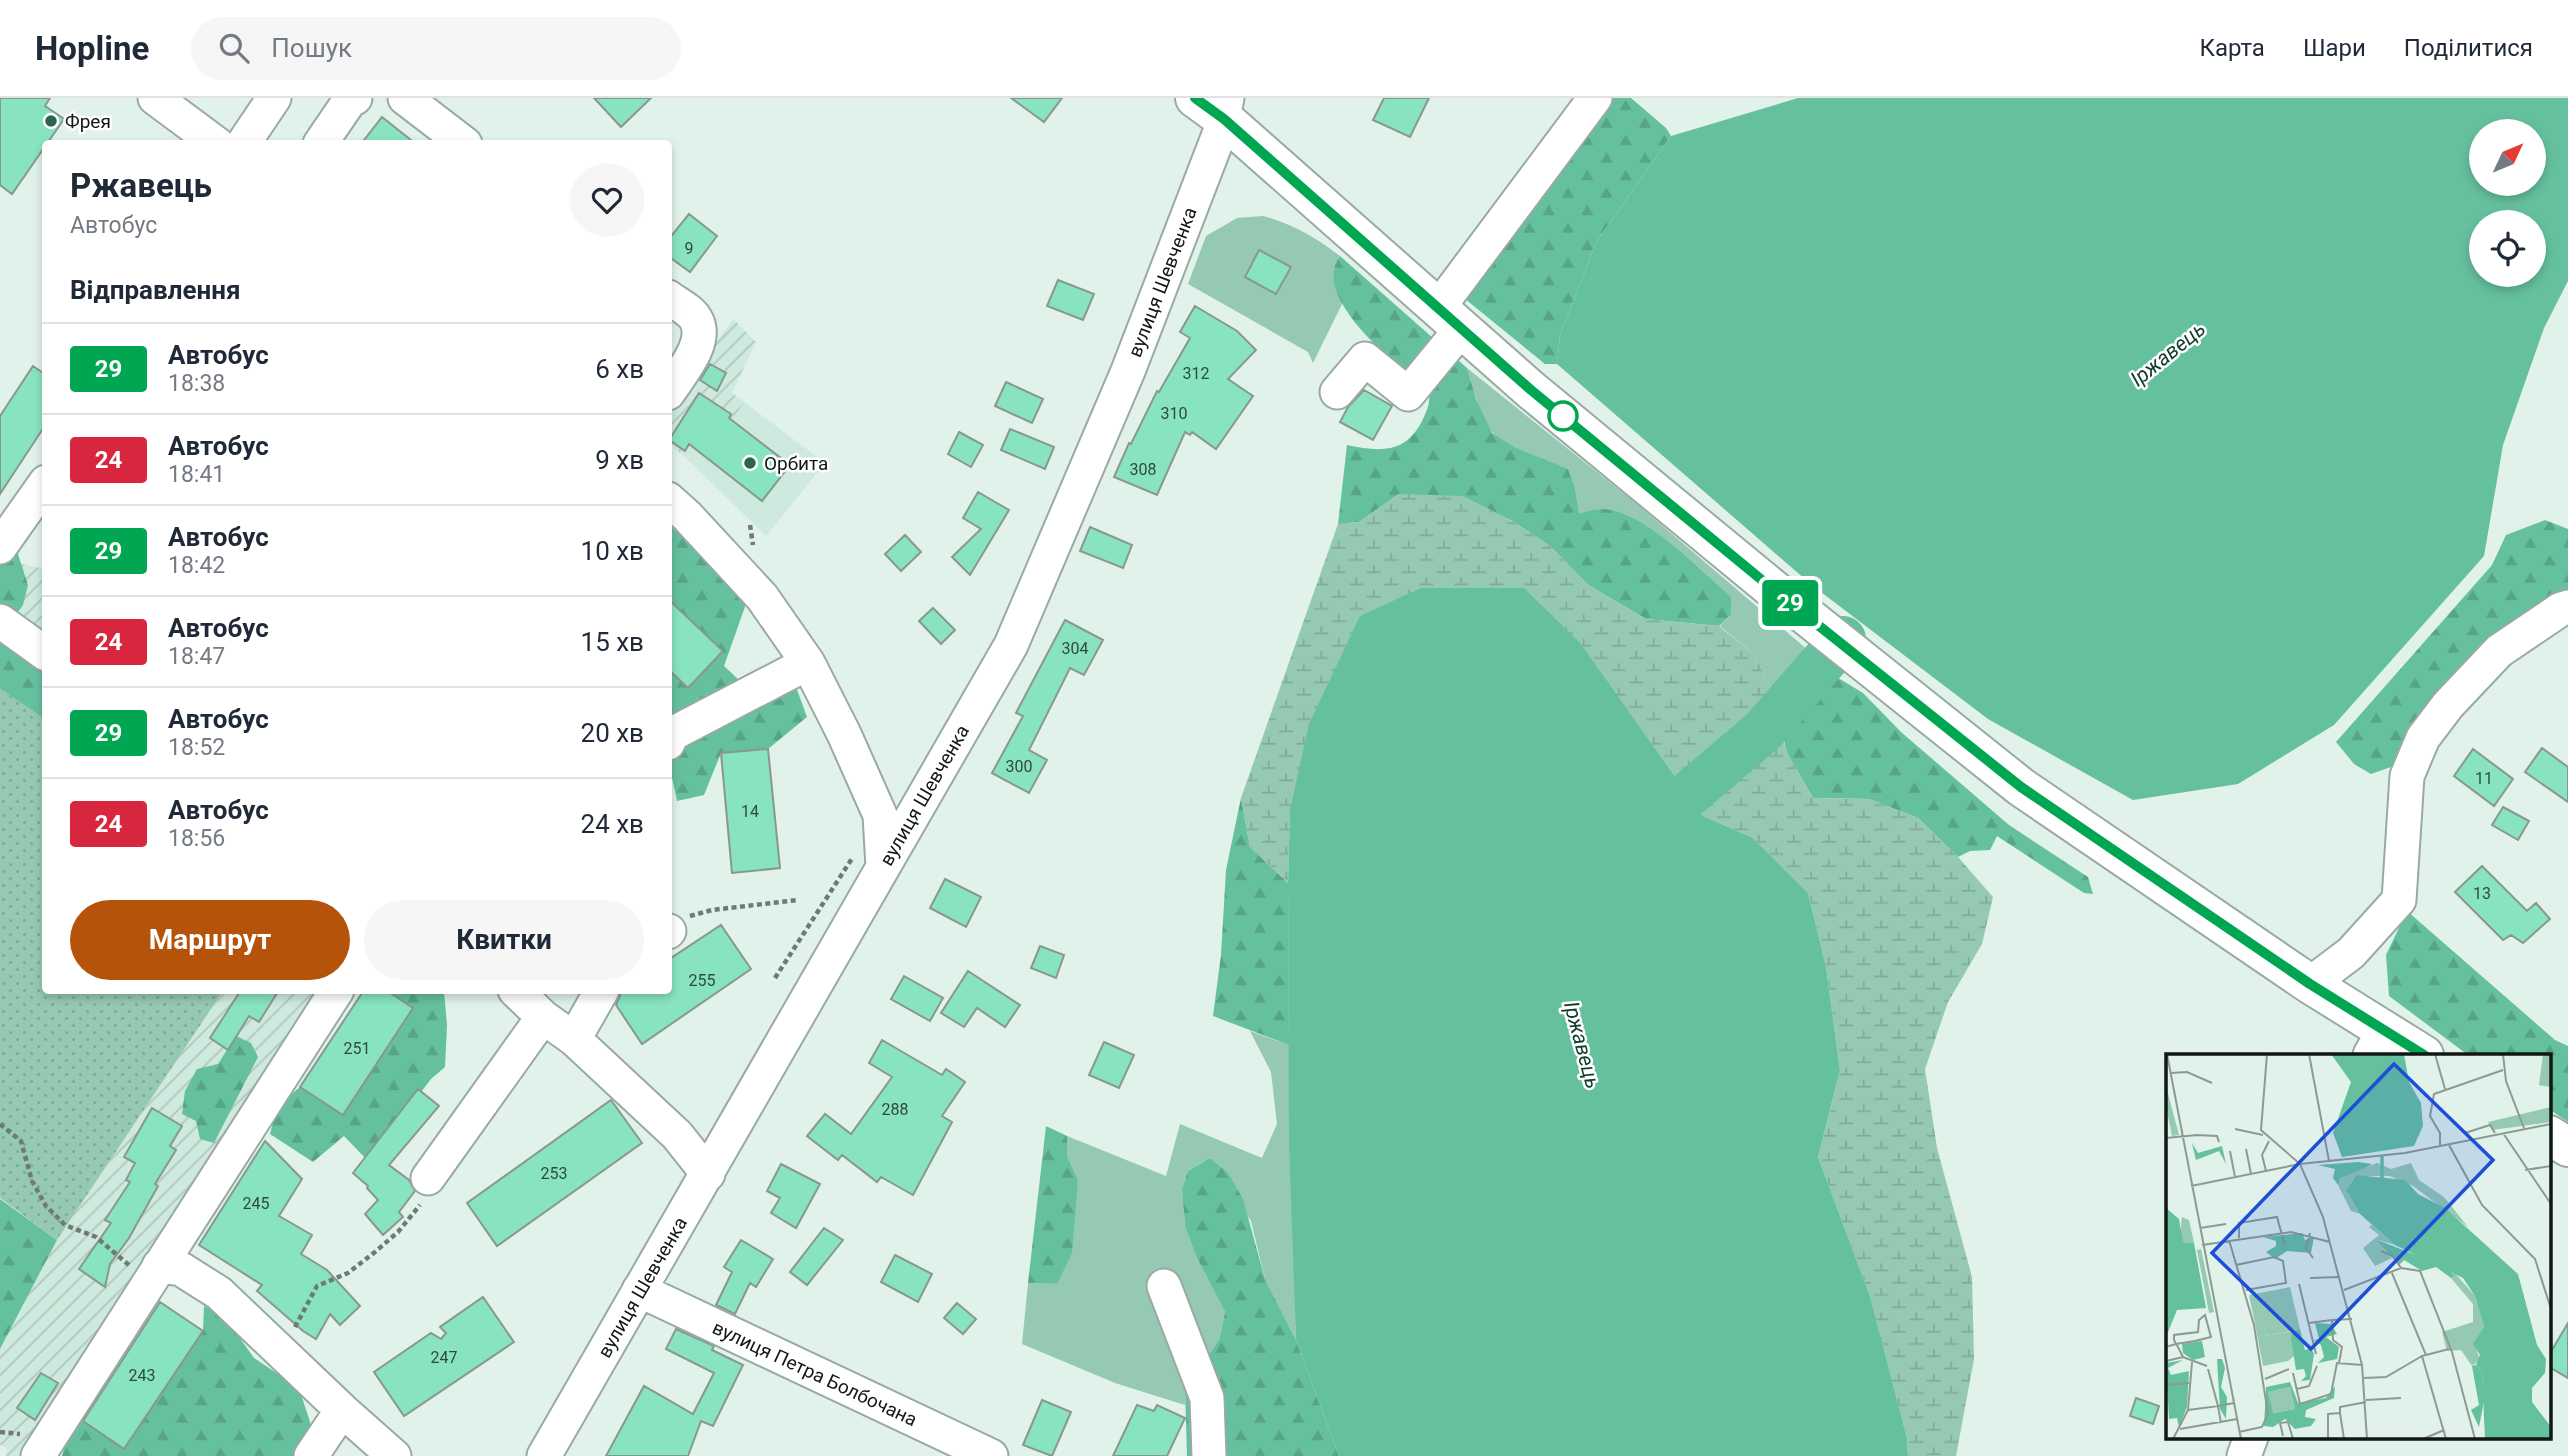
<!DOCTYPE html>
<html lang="uk">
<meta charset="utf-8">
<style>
:root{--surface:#fff;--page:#f6f6f7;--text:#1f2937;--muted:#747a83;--line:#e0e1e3;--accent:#b45309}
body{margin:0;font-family:Roboto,sans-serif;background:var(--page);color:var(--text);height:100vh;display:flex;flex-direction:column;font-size:26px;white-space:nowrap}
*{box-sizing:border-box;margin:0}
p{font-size:23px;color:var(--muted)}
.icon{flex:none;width:38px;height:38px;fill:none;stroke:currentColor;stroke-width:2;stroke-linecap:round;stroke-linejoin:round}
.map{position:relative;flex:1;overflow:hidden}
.sheet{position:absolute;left:42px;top:42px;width:630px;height:854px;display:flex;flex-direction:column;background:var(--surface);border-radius:7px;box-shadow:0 4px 10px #0003}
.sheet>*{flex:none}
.badge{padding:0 14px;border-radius:5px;font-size:24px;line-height:46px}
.needle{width:46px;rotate:46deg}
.buttons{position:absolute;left:2469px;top:21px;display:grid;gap:14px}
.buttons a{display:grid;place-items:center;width:77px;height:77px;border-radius:50%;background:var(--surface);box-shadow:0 4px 10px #0003;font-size:35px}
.map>.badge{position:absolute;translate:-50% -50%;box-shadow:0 0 0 4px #fff}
h2{padding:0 28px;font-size:26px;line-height:63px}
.round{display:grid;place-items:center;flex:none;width:74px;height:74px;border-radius:37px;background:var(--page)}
.summary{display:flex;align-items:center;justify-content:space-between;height:119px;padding:0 28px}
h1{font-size:33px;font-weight:700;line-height:52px}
.primary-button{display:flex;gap:14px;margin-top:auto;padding:14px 28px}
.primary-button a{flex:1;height:80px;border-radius:42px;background:var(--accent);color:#fff;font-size:28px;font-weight:700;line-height:80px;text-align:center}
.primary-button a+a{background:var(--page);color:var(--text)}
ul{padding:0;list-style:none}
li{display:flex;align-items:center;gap:21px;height:91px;padding:0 28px;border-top:2px solid var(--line)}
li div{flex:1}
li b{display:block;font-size:26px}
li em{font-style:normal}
li .badge{min-width:77px;font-weight:700;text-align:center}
header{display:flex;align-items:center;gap:42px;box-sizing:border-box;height:98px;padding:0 35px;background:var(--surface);border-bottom:2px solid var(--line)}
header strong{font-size:33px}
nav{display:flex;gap:38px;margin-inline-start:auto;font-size:24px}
.search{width:490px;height:63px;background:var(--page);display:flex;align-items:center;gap:18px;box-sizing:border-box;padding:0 24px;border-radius:38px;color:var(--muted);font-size:26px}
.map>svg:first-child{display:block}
.built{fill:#cee9dd}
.industrial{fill:url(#industrial-furrows)}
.grass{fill:#95c9b3}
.forest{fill:url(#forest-firs)}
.wetland{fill:url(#wetland-marsh)}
.garden{fill:url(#garden-dots)}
.water{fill:#65c09e;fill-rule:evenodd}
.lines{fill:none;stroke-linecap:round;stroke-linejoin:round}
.river{stroke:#65c09e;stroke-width:46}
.building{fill:#88e3c0;stroke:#889891;stroke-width:2}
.minor-casing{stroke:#99aaa2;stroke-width:37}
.major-casing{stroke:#99aaa2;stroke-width:42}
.path{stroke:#6f7a75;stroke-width:4.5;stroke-dasharray:5 3.5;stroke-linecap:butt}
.minor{stroke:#fff;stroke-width:33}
.major{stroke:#fff;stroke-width:38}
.line-casing{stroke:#fff;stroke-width:16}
.line{stroke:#00a651;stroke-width:10}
.poi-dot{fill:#296550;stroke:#fff;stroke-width:2.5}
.stop-dot{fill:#fff;stroke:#00a651;stroke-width:3.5}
.labels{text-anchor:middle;stroke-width:5;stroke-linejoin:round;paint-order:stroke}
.number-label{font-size:16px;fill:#2f4a3f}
.poi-label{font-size:19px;fill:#111714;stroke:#fff;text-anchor:start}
.street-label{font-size:19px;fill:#111714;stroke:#fff}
.water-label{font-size:21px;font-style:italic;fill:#113b2c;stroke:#fff}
.inset-river{fill:none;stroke:#65c09e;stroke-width:3.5}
.inset-road{fill:none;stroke:#8d9a94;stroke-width:2}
.view{fill:#1d4ed8;fill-opacity:0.15;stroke:#1d4ed8;stroke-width:3.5}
.inset-edge{fill:none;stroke:#111714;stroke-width:3.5}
</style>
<header>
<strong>Hopline</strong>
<div class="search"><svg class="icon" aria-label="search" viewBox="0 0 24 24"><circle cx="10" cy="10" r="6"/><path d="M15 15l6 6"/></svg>Пошук</div>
<nav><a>Карта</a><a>Шари</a><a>Поділитися</a></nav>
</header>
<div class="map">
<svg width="2568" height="1358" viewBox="0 0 2568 1358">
<defs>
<pattern id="industrial-furrows" width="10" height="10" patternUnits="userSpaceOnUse" patternTransform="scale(1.75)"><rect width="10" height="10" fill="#cee9dd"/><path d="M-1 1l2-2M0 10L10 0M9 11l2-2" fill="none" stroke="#b0c7bd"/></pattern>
<pattern id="forest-firs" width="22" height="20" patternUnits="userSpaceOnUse" patternTransform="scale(1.75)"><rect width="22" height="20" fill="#65c09e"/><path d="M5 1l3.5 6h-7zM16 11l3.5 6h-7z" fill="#57a487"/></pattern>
<pattern id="wetland-marsh" width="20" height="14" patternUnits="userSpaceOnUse" patternTransform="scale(1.75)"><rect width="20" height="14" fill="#95c9b3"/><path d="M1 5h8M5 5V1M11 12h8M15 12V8" fill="none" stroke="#7fac99"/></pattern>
<pattern id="garden-dots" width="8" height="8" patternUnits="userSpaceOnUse" patternTransform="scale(1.75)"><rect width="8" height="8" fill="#95c9b3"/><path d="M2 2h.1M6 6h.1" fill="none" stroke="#7fac99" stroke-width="1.8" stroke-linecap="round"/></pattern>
</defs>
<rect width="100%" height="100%" fill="#e0f2ea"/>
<!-- built -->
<path class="built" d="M744,304L825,365L766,438L687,361L707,331L721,339Z"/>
<!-- industrial -->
<path class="industrial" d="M733,221L756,244L732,295L744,304L721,340L706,332L687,361L669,345V309Z
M22,466L45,471V621L0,495Z
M223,893H321L28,1358H6L7,1350L0,1347V1251L57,1142Z"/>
<!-- grass -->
<path class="grass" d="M1263,118C1293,126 1315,139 1340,158C1328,174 1336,189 1342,206L1313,265L1308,254L1188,186L1206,138L1237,120Z
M1467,270L1638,407L1816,559L1775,608L1769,586L1755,557L1720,528L1731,517L1708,478L1686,458L1602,411L1579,415L1575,389L1568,371C1544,362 1513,354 1494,336C1482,325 1472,287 1467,270Z
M1250,933L1289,947L1296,1242L1265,1181L1251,1123L1210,1060L1188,1073L1182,1091L1185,1129L1196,1158L1225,1214L1219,1242L1185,1290V1307L1115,1285L1022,1246L1028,1185L1057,1186L1078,1082L1067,1058V1038L1166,1078L1180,1026L1262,1060L1277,1026L1271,974Z"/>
<!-- forest -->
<path class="forest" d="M1599,0H1631L1666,30L1671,38L1597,143L1560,237L1557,266H1545L1459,196Z
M1340,158L1467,270L1476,301L1492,335L1516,350L1568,371L1575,389L1579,415C1586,414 1594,411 1601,411C1641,410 1702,473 1731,499V517L1719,528L1646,521L1588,487L1550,448L1511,422L1399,396L1359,424L1338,426L1347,347C1381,354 1406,356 1423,321C1428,310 1430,305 1429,294C1401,270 1308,200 1340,158Z
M2545,422L2568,431V497L2439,600L2391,669L2371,676L2354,666L2336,644L2492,467L2506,437Z
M668,426L704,458L747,503L724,568L741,584L796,589L807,619L768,651L721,655L704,697L677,703L668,661Z
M0,433L14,444L28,487L23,507L1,538L45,568L46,676L0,665Z
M1830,575L1863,595L1901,634L2009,727L2088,779L2093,796L2084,795L1997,738L1990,752L1970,753L1958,759L1918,720L1869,701L1813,700L1787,655L1780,625Z
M1241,700L1250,749L1288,785L1289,947L1213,918L1221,857L1226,772Z
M2407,813L2555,942L2568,948V1024L2549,1011V957H2468L2389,898L2386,857Z
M386,893H444L447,927L445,969L431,981L368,1063L344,1038L313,1064L270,1036L277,1008L300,989Z
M236,938L251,945L258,959L214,1045L200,1041L196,1023L182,1016L185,993L197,971L218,966Z
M1046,1028L1067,1038V1058L1078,1082L1072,1155L1057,1186L1028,1185Z
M1210,1060L1228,1075L1243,1101L1265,1181L1296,1242L1339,1358H1187L1185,1290L1219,1242L1225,1214L1196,1158L1185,1129L1182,1091L1188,1073Z
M0,1101L57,1142L0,1251Z
M204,1208L225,1219L254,1260L299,1290L312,1330L295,1358H62L65,1348L82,1322L125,1350L203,1233Z"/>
<!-- wetland -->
<path class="wetland" d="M1399,396L1463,398L1511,422L1550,448L1588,487L1646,521L1719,528L1755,557L1769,586L1787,655L1813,700L1869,701L1918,720L1958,759L1993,799L1982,846L1948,904L1925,971L1937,1050L1972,1179L1974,1261L1956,1358H1908L1907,1340L1870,1198L1818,1059L1840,972L1826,869L1808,795L1753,740L1703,718L1641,631L1290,712L1288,785L1250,749L1241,700L1338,426L1359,424Z"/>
<!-- garden -->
<path class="garden" d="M0,590L45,621L46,892L223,893L57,1142L0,1100Z"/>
<!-- water -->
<path class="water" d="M1798,0H2568V183L2544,230L2503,347L2484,458L2334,627L2238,686L2133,702L1988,621L1813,488L1557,266L1560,237L1597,143L1671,38ZM2482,33H2534V86H2482ZM2482,124H2534V177H2482Z
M1421,490H1524L1580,545L1703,718L1753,740L1808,795L1826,869L1840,972L1818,1059L1870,1198L1907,1340L1908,1358H1339L1296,1242L1289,1044L1288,785L1290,712L1309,626L1360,518Z"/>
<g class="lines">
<!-- river -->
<path class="river" d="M1642,736L1763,633L1843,541"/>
</g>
<!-- building -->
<path class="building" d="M0,0H50L45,8L64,21L12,96L0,87Z
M594,0H651L621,29Z
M1011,0H1062L1044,24Z
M1384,0H1429L1410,39L1373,22Z
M382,19L416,46H361Z
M689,116L717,138L690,174L668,158V142Z
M1259,152L1291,169L1276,196L1245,179Z
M1058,182L1094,196L1083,222L1047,208Z
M1195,208L1237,233L1256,252L1228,281L1253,298L1216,351L1192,334L1190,337L1185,334L1157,397L1114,379L1129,345L1131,346L1157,293L1159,294L1190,240L1180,234Z
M710,266L726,275L717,293L700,282Z
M33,268L46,277V326L0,396V318Z
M1006,284L1043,301L1032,325L995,308Z
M1364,292L1392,308L1373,342L1340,324L1348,309Z
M699,295L731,316L729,320L790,367L762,403L689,346L685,353L669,342Z
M1010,331L1054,349L1045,371L1001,352Z
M959,334L983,347L971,369L948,356Z
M978,394L1009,412L970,477L952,459L981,431L963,420Z
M1090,429L1132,447L1123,470L1080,453Z
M905,437L921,454L901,473L885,456Z
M668,501L723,553L688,590L668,571Z
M933,510L955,532L941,546L919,523Z
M1065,522L1103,542L1084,577L1070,570L1029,652L1047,662L1029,695L992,675L1023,618L1016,615Z
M2542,650L2568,669V704L2525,674Z
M768,651L780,770L732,775L721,655Z
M2473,651L2513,681L2494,708L2454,678Z
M2503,709L2529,723L2518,742L2492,727Z
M2482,768L2527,813L2536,805L2550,821L2523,845L2511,837L2503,842L2455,794Z
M945,781L981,799L966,829L930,810Z
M721,827L751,871L642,946L616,907L621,895L624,892H668V862Z
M1040,848L1064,857L1056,880L1031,870Z
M968,873L1020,907L1005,929L977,910L964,929L941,915Z
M904,878L943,900L930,923L891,901Z
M241,892H279L259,924L249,918L228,952L210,940Z
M364,892H386L413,910L343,1017L300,989Z
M882,942L942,977L946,971L965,984L942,1018L952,1024L913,1097L881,1079L877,1084L842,1057L838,1062L807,1038L825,1016L851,1036L892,979L869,965Z
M1104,944L1134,957L1119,990L1089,977Z
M418,991L439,1008L389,1067L409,1082L415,1093L399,1114L403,1119L383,1137L365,1116L378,1102L367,1090L368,1088L353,1075Z
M611,1002L642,1045L497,1148L467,1105Z
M152,1010L182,1028L170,1048L176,1052L155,1086L158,1088L129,1140L110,1166L105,1189L79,1171L111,1125L105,1122L130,1084L126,1082L135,1065L124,1059Z
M265,1043L302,1081L279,1118L312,1137L301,1156L327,1172L360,1208L340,1227L330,1216L316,1241L303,1233L257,1193L262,1187L199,1147Z
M781,1066L820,1086L796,1130L771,1115L780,1100L767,1093Z
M824,1130L843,1142L807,1187L790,1174Z
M741,1142L773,1161L756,1189L750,1185L735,1216L716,1207L732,1174L724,1169Z
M895,1157L932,1176L918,1204L881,1184Z
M483,1199L514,1244L404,1318L374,1274L431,1235L441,1241L446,1235L440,1229Z
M160,1204L203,1233L124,1351L83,1323Z
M957,1205L976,1221L963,1236L944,1220Z
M2568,1225V1280L2549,1269V1257Z
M676,1231L714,1248L712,1252L743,1267L713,1328L701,1323L688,1358H606L644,1288L693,1316L714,1275L666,1251Z
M41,1275L58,1285L35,1322L17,1310Z
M2136,1300L2159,1308L2153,1326L2130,1318Z
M1042,1302L1071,1314L1052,1358L1023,1347Z
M1137,1307L1154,1313L1157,1307L1185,1320L1167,1358H1113Z"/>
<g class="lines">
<!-- minor casing -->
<g class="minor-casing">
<path id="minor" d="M155,0L217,46
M405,0L465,46
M243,46L274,0
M320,46L350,2L355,0
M668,199C676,205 690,212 695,220C710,243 681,275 668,295
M1439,209L1595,0
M1337,294L1365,261L1408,296L1462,230
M668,401L687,418L762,499L808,565L844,636L880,717L883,769
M0,449L46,384
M0,523L46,556
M668,645L672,636L808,565
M668,834L669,833
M2310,886L2351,855L2399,802L2407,678L2423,640L2448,607L2499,553L2561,511L2568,509
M515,892L543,919L574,941L677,1037L708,1076
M574,941L602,892
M2370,957L2384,932
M428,1080L543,919
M159,1168L181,1171L219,1195L342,1312
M1164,1188L1207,1300L1209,1358
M639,1192L991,1358
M38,1358L337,892
M311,1358L342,1312L394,1358
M544,1358L1011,547L1128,273L1220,34L1227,0
M2244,1358L2251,1339"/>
</g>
<!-- major casing -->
<g class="major-casing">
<path id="major" d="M1195,0L1224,21L1531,292L1774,492L2021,689L2310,886L2424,957
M2549,1037L2568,1049"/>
</g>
<!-- path -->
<path class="path" d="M750,427L753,447
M690,818L712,812L797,802
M775,880L853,759
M0,1026L21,1043L32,1083L46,1108L65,1127L96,1139L130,1168
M295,1229L317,1188L348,1175L375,1154L398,1134L420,1107
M0,1334L20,1336"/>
<!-- minor -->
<use href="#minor" class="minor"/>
<!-- major -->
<use href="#major" class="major"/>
</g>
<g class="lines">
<!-- line casing -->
<g class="line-casing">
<path id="line" d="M1195,0L1224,21L1531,292L1774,492L2021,689L2310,886L2424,957"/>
</g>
<!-- line -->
<use href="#line" class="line"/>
</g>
<!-- markers -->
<g class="poi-dot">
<circle cx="51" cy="23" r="7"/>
<circle cx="750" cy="365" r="7"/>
</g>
<circle class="stop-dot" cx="1563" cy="318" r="14"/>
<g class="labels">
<!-- number labels -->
<g class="number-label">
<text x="689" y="156">9</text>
<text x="1196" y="281">312</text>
<text x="1174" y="321">310</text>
<text x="1143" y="377">308</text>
<text x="1075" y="556">304</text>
<text x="1019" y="674">300</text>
<text x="2484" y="686">11</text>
<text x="750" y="719">14</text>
<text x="2482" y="801">13</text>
<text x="702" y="888">255</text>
<text x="357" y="956">251</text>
<text x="895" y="1017">288</text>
<text x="554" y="1081">253</text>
<text x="256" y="1111">245</text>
<text x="444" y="1265">247</text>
<text x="142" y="1283">243</text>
</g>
<!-- poi labels -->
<g class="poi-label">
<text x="65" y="30">Фрея</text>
<text x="764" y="372">Орбита</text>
</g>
<!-- street labels -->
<g class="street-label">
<text transform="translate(1162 184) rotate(-69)" y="7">вулиця Шевченка</text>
<text transform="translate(924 697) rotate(-60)" y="7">вулиця Шевченка</text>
<text transform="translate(642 1189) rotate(-60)" y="7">вулиця Шевченка</text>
<text transform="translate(815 1275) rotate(25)" y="7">вулиця Петра Болбочана</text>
</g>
<!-- water labels -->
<g class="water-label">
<text transform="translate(2168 256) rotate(-39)" y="7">Іржавець</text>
<text transform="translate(1582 947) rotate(75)" y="7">Іржавець</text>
</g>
</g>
<!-- overview -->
<g transform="translate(2166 956)">
<rect width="385" height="385" fill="#e0f2ea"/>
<path d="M0,32L13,81L6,82L0,52ZM385,53V68L326,76L322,68ZM16,163L23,166L28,189L17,188L14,182ZM206,171L229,191L209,185L226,204L209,212L197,194L213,181L203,173ZM35,195L48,258L43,259L31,196ZM288,218L309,242L318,273L310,294L314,306L306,312L295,296L281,297L276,278L307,268V250L285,224ZM97,269L100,282L126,277L129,301L122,307L97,312L89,270ZM124,333L129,355L106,359L101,338Z" fill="#95c9b3"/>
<path d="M26,89L32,99L56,92L60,110L53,97L30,106ZM192,108L206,110L172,131L167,124L169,115L152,111ZM0,154L13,165L17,188L28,189L40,254L11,256L0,283ZM136,179L139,186L148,183L145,199L121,197L109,205L100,198L110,192V187L97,183ZM209,185L280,213L288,221L285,224L270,213L256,217L238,206L233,211ZM149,269L165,270L171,280L160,283L173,293L171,305L152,309L158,303L155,291L148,286L153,285ZM134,275L139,296L145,294L148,300L144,326L135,327L140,322L138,315L130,316L125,284L126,277ZM36,287L39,303L27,306L17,299L16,290ZM51,305H56L59,314L55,333L61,343L60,365L54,355ZM17,306L2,314L5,321L23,317L21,353L13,373L11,364L3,365L0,309ZM310,311L316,317L318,347L313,373L305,356L313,351L306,312ZM124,328L132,349L160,344L169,332L168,344L140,356L139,363L150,365L145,372L129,375L119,365L107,373L98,372L100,333ZM124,333L129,355L107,359L102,338Z" fill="#65c09e" fill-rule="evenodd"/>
<path d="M211,109L225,115L245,109L253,126L278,143L302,173L247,132L224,122H189L180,136L194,160L185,157L172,131L174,124Z" fill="#95c9b3"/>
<path d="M377,0H385V33L373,31Z" fill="#95c9b3"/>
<path d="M124,233L134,275L100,282L97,270H89L83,241Z" fill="#95c9b3"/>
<path d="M165,0H238L243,28L255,49L257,72L248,92L176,103L167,79L185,28ZM190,121L239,126L252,140L279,154L352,220L371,291L380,305L379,319L366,334V348L385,373V385H319L316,317L310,311L314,301L307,290L318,273L309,242L297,224L229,191L194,160L180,136Z" fill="#65c09e"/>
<path class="inset-river" d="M216,102V129"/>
<path class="inset-road" d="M1,0L75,385M101,0L95,76L134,110L157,163L196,311L201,385M143,0L163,107M269,0L279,35M337,0L340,27L358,74M5,19L21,18L46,29M69,75L97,81M299,79L324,71L329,79M337,79L385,150M0,84L31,81L51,82L53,88M283,91L316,151L369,205L385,255M274,92V79L264,62L268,40L337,16M80,95L85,120M64,97L69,123M359,116L385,112M100,117L96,101L103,87M25,132L134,110L239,99L385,70M34,174L60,170M144,179L140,194L147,204M73,184V169L111,163L119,192M63,186L88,271L102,360L96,373L73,378M36,191L125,178L164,188M215,197L227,202L235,214M70,211L108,203L117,207L120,229L80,236M226,219L260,301L256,302L280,385M144,224L174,223M133,230L150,300M178,236L235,214L254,217L286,298L309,385M143,269L166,266M0,293L3,292L10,290L29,287L45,283L39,261L33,266L32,278L8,281V286L10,290L12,293L17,303M260,301L283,295M0,307L17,303L41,312M173,309L176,293L167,286L166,266L186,265M42,315L52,352L68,349M127,319L134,350L165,340L171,309L196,311M198,324L220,323L256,302M99,325L123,315M0,331L23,329M131,335L143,332L151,312M200,346L235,344M22,356L52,352L55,369M174,359V353L200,348M14,375L71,365M117,382L114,369L122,368L127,385M7,385L22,356L26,308M162,385V360L174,359L178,385M257,385L278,376"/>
<path class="view" d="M228,10L327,106L145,295L46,199Z"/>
<rect width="385" height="385" class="inset-edge"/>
</g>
</svg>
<div class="buttons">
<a><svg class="needle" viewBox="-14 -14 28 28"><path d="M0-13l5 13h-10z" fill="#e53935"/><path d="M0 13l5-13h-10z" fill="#747a83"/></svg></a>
<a><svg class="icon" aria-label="locate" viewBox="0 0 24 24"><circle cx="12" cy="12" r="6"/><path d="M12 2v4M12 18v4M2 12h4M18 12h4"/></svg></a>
</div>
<b class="badge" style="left:1790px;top:505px;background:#00a651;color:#fff">29</b>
<section class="sheet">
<div class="summary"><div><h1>Ржавець</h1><p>Автобус</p></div><a class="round"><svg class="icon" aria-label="heart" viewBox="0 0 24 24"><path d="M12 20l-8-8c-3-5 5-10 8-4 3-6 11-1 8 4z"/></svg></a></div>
<h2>Відправлення</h2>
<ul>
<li><span class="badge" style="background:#00a651;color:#fff">29</span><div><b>Автобус</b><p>18:38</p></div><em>6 хв</em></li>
<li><span class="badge" style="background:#d7263d;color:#fff">24</span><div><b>Автобус</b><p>18:41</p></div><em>9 хв</em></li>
<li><span class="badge" style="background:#00a651;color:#fff">29</span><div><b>Автобус</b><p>18:42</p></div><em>10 хв</em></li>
<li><span class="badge" style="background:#d7263d;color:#fff">24</span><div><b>Автобус</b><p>18:47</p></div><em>15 хв</em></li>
<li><span class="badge" style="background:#00a651;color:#fff">29</span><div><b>Автобус</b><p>18:52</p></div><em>20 хв</em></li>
<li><span class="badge" style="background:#d7263d;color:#fff">24</span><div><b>Автобус</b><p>18:56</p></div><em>24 хв</em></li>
</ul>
<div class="primary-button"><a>Маршрут</a><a>Квитки</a></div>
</section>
</div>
